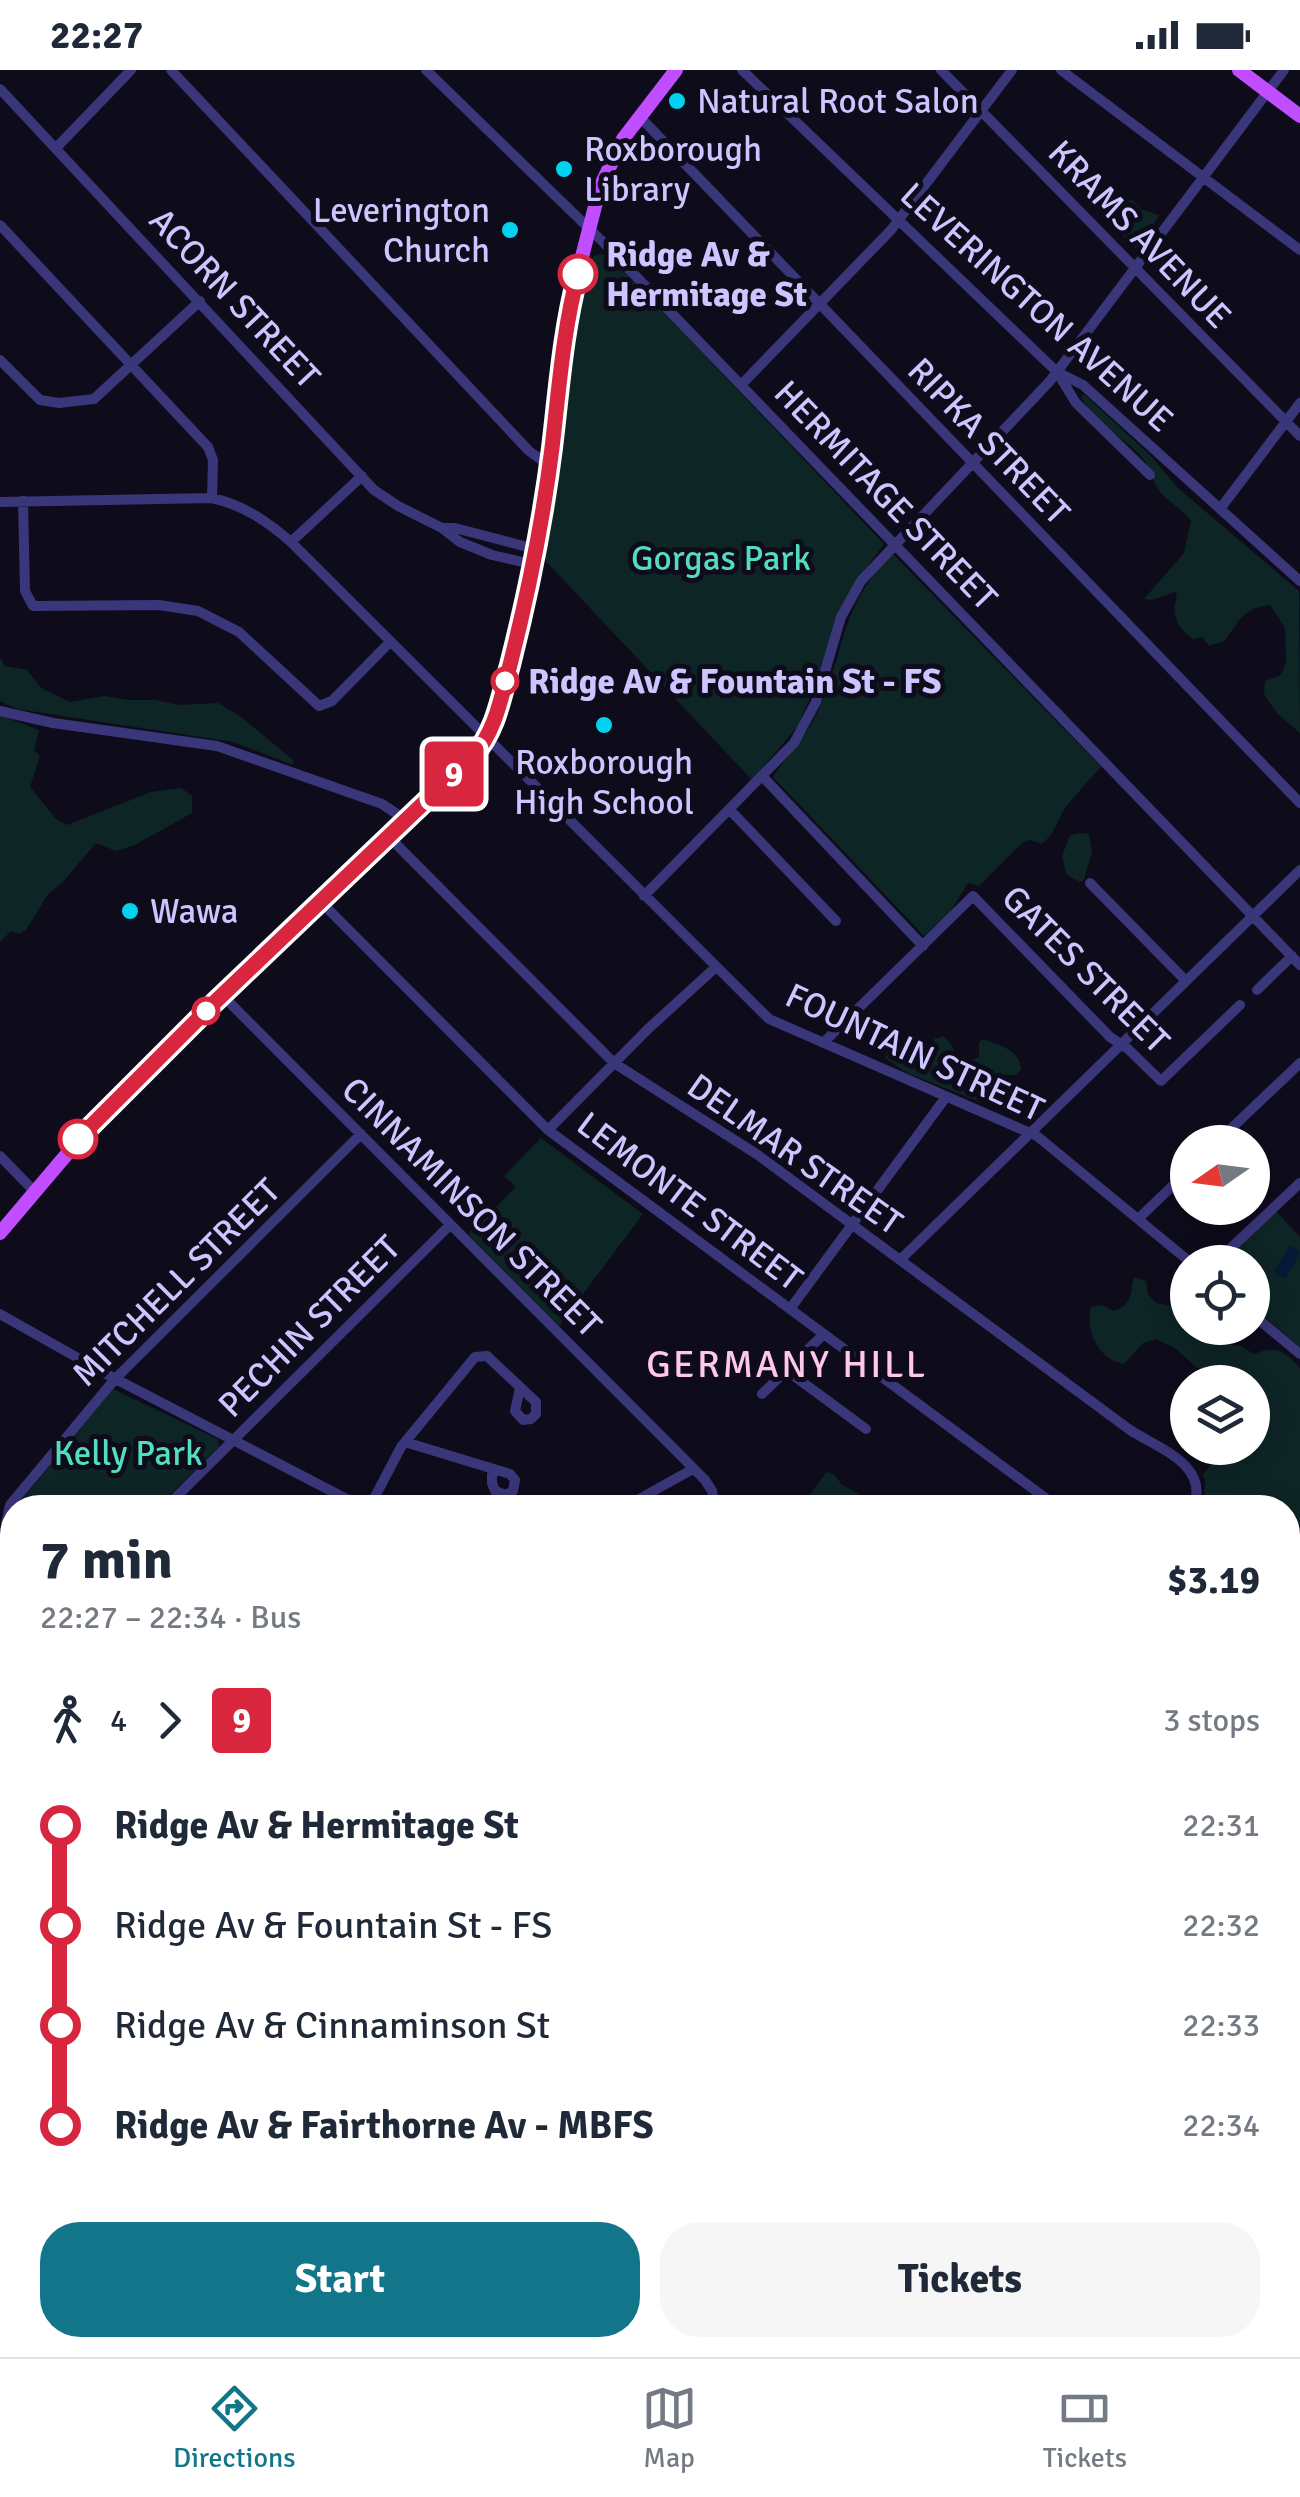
<!DOCTYPE html>
<meta charset="utf-8">
<style>
:root{--surface:#fff;--page:#f6f6f7;--text:#1f2937;--muted:#747a83;--line:#e0e1e3;--accent:#12758a}
body{margin:0;font-family:Signika,sans-serif;background:var(--page);color:var(--text);height:100vh;display:flex;flex-direction:column;font-size:38px;white-space:nowrap}
*{box-sizing:border-box;margin:0}
p{font-size:32px;color:var(--muted)}
.icon{flex:none;width:55px;height:55px;fill:none;stroke:currentColor;stroke-width:2;stroke-linecap:round;stroke-linejoin:round}
.map{position:relative;flex:1;overflow:hidden}
.sheet{position:absolute;left:0px;top:1425px;width:1300px;height:862px;display:flex;flex-direction:column;background:var(--surface);border-radius:40px 40px 0 0;box-shadow:0 5px 25px #0003}
.sheet>*{flex:none}
.badge{padding:0 20px;border-radius:8px;font-size:35px;line-height:65px}
.needle{width:65px;rotate:256deg}
.controls{position:absolute;left:1170px;top:1055px;display:grid;gap:20px}
.controls a{display:grid;place-items:center;width:100px;height:100px;border-radius:50%;background:var(--surface);box-shadow:0 5px 25px #0003;font-size:50px}
.map>.badge{position:absolute;translate:-50% -50%;box-shadow:0 0 0 5px #fff}
.legs{display:flex;align-items:center;gap:15px;height:110px;padding:0 40px;font-size:32px}
.legs p{margin-inline-start:auto}
.headline{display:flex;align-items:center;justify-content:space-between;height:170px;padding:0 40px}
h1{font-size:55px;font-weight:700;line-height:75px}
.button{display:flex;gap:20px;margin-top:auto;padding:20px 40px}
.button a{flex:1;height:115px;border-radius:40px;background:var(--accent);color:#fff;font-size:40px;font-weight:700;line-height:115px;text-align:center}
.button a+a{background:var(--page);color:var(--text)}
ul{padding:0 40px;list-style:none}
li{display:flex;align-items:center;gap:35px;height:100px;font-size:38px}
li i{display:grid;place-items:center;width:15px;height:100%;margin:0 12px;background:currentColor}
li i::after{content:'';width:25px;height:25px;margin:-12px;border:8px solid;border-radius:50%;background:var(--surface)}
li p{margin-inline-start:auto}
li:first-child i{background:linear-gradient(#0000 50%,currentColor 0)}
li:last-child i{background:linear-gradient(currentColor 50%,#0000 0)}
.status{display:flex;justify-content:space-between;align-items:center;height:70px;padding:0 50px;background:var(--surface);direction:ltr}
.status svg{height:28px;fill:currentColor}
.tab-bar{display:flex;justify-content:space-around;align-items:center;height:140px;border-top:2px solid var(--line);background:var(--surface);font-size:28px;color:var(--muted)}
.tab-bar a{display:grid;justify-items:center;gap:5px}
.tab-bar .active{color:var(--accent)}
.map>svg:first-child{display:block}
.green{fill:#0e2525}
.water{fill:#081837}
.lines{fill:none;stroke-linecap:round;stroke-linejoin:round}
.minor{stroke:#3a367a;stroke-width:10}
.major{stroke:#c04dff;stroke-width:14}
.rail-casing{stroke:#01d2f0;stroke-width:6}
.rail{stroke:#0e0b1b;stroke-width:2.5;stroke-dasharray:8;stroke-linecap:butt}
.line-1-casing{stroke:#fff;stroke-width:22}
.line-1{stroke:#d7263d;stroke-width:15}
.poi-dot{fill:#01d2f0;stroke:#0e0b1b;stroke-width:4}
.stop-1-dot{fill:#fff;stroke:#d7263d;stroke-width:5}
.labels{text-anchor:middle;stroke-width:10;stroke-linejoin:round;paint-order:stroke}
.poi-label{font-size:35px;fill:#cdc5ff;stroke:#0e0b1b;text-anchor:start}
.street-label{font-size:35px;fill:#cdc5ff;stroke:#0e0b1b}
.stop-label{font-size:35px;font-weight:bold;fill:#cdc5ff;stroke:#0e0b1b;text-anchor:start}
.park-label{font-size:35px;fill:#53ddbe;stroke:#0e0b1b}
.neighbourhood-label{font-size:38px;letter-spacing:2.5px;fill:#ffc7e9;stroke:#0e0b1b}
</style>
<div class="status"><b>22:27</b><svg viewBox="0 0 49 12"><path d="M0 12V9h3v3zM5 12V6h3v6zM10 12V3h3v9zM15 12V0h3v12zM26 1h20v11H26zM47 4h2v5h-2z"/></svg></div>
<div class="map">
<svg width="1300" height="2287" viewBox="0 0 1300 2287">
<rect width="100%" height="100%" fill="#0e0b1b"/>
<!-- green -->
<path class="green" d="M1132,129L1141,139L1159,145L1143,173L1136,178L1127,172L1112,150L1115,135Z
M602,184L619,195L884,474L857,511L835,551L820,604L798,656L752,710L541,486C559,388 565,289 588,193L594,186Z
M1081,326L1085,325L1152,387L1178,418L1299,521L1300,663L1277,643L1264,625L1265,611L1281,605L1286,592L1285,558L1270,535C1241,538 1239,553 1224,571L1209,576L1202,567L1193,569C1178,559 1170,544 1177,527L1175,522L1152,530L1144,529L1184,483L1191,451C1182,438 1163,429 1157,417C1149,403 1152,397 1138,383C1120,365 1090,349 1081,326Z
M893,484L1101,697C1089,709 1080,721 1069,733C1058,745 1056,765 1041,774L1031,770L1023,772L979,816L968,813L950,842L924,866L773,707C787,685 806,667 817,643C847,581 837,538 893,484Z
M0,588L5,596L27,600L41,618L70,632L104,626L130,630H156L179,635L218,633L240,646L293,690V695L233,672L17,639L0,631Z
M0,645L39,660L34,681L40,685L30,717L56,749L67,755L151,722L181,718L192,726V743L135,775L116,781L96,773L61,814L48,824L26,860L20,864L11,861L0,872Z
M1081,763L1089,764L1092,781L1084,810L1080,812L1066,804L1062,786L1070,765Z
M944,966L954,979L952,994L960,996L979,987V972L983,969C1000,976 1020,979 1021,1000L1015,1005H997L989,1030L980,1032L907,1003L885,988L887,981L896,977L905,987L922,990L929,985L934,969Z
M541,1068L643,1144L559,1256L468,1164L516,1117L504,1106Z
M1276,1141L1300,1167V1277L1253,1237L1252,1192H1221Z
M1134,1207L1146,1211L1148,1224L1156,1233L1187,1238L1188,1258H1217L1233,1276L1239,1275L1254,1284C1276,1275 1284,1280 1300,1298V1613L1288,1636V1438L1204,1437L1205,1409L1202,1406L1223,1378H1252V1312H1228L1210,1299L1197,1298L1175,1278L1156,1269L1143,1273L1124,1294C1098,1290 1085,1260 1091,1237L1102,1235L1114,1241C1133,1235 1130,1223 1134,1207Z
M113,1319L218,1369L219,1377L157,1437L15,1438Z
M827,1402L835,1405L842,1415L858,1423L870,1437H768L780,1429C810,1437 811,1420 827,1402Z
M1300,1647V1698L1288,1712V1649Z
M128,2275H228L213,2287H117Z
M531,2275H695L696,2287H532Z
M812,2280L849,2281L868,2286L883,2282L905,2287H807Z"/>
<!-- water -->
<path class="water" d="M1290,1175L1300,1182L1286,1209L1274,1202Z"/>
<g class="lines">
<!-- minor -->
<path class="minor" d="M171,0L529,381L550,396
M426,0L602,171L1300,895
M742,0L1057,302L1083,315L1300,511
M941,0L1300,366
M1061,0L1300,180
M0,19L374,420L398,436L442,458L460,472L492,485L531,494
M639,46L1300,733
M56,78L131,0
M0,155L208,377L213,390L212,428
M0,290L40,330L59,333L94,329L200,231
M1057,302L1076,333L1150,405
M741,315L891,160L1012,0
M23,431L25,521L33,536L159,535L198,541L239,562L319,636L332,631L390,572
M0,432L212,428C243,435 267,451 291,472L769,949L1037,1066L1190,1192
M1220,439L1300,333
M442,458H455L535,479
M291,472L362,406
M0,641L53,653L217,676L382,734L406,750
M763,707L923,876
M730,740L836,851
M388,766L614,993L758,1085L1130,1360C1158,1378 1211,1395 1193,1438
M1090,813L1186,911
M644,826L794,673L816,632L841,547L861,511L1050,311L1284,0
M320,831L548,1060L1059,1438
M1257,920L1292,886
M222,925L705,1410L712,1421L715,1438
M823,973L973,826L1110,967L1128,979L1161,1011L1240,935
M548,1060L648,959L716,897
M1217,1072L1300,993
M0,1086L34,1121
M1138,1149L1188,1101
M900,1190L1300,800
M1216,1192L1300,1113
M790,1239L946,1027
M0,1244L108,1305L364,1438
M1252,1244L1300,1284
M786,1300L866,1359
M762,1324L824,1264
M405,1372L510,1404L515,1410L513,1421L506,1425L495,1421L492,1413V1401
M605,1437V1438
M165,1438L450,1155
M369,1438L401,1377L475,1287L487,1286L536,1332V1344L531,1349L523,1350L515,1341L520,1318
M623,1438L693,1399
M12,1471L6,1453L10,1435L115,1309L361,1064
M0,1602L12,1589
M1293,1644L1300,1635
M0,1722L12,1735
M11,1981L12,1980
M1288,2025L1300,2031"/>
<!-- major -->
<path class="major" d="M1239,0L1300,46
M0,1163L89,1058L487,669L523,540L550,396L568,241L600,117L623,69L676,0
M1288,1937L1300,1923
M1086,2287L1092,2275"/>
<!-- rail casing -->
<g class="rail-casing">
<path id="rail" d="M1288,2208L1300,2178
M1263,2287L1266,2275"/>
</g>
<!-- rail -->
<use href="#rail" class="rail"/>
</g>
<g class="lines">
<!-- line-1 casing -->
<g class="line-1-casing">
<path id="line-1" d="M78,1069L215,932L473,686C496,661 501,627 510,595C528,524 543,450 552,378C559,319 563,261 578,204"/>
</g>
<!-- line-1 -->
<use href="#line-1" class="line-1"/>
</g>
<!-- markers -->
<g class="poi-dot">
<circle cx="677" cy="31" r="10"/>
<circle cx="564" cy="99" r="10"/>
<circle cx="510" cy="160" r="10"/>
<circle cx="604" cy="655" r="10"/>
<circle cx="130" cy="841" r="10"/>
</g>
<g class="stop-1-dot">
<circle cx="578" cy="204" r="18"/>
<circle cx="505" cy="611" r="12"/>
<circle cx="206" cy="941" r="12"/>
<circle cx="78" cy="1069" r="18"/>
</g>
<g class="labels">
<!-- poi labels -->
<g class="poi-label">
<text x="697" y="43">Natural Root Salon</text>
<text x="584" y="91">Roxborough<tspan x="584" dy="40">Library</tspan></text>
<text x="490" y="152" text-anchor="end">Leverington<tspan x="490" dy="40">Church</tspan></text>
<text x="604" y="704" text-anchor="middle">Roxborough<tspan x="604" dy="40">High School</tspan></text>
<text x="150" y="853">Wawa</text>
</g>
<!-- street labels -->
<g class="street-label">
<text transform="translate(1140 164) rotate(46)" y="12">KRAMS AVENUE</text>
<text transform="translate(235 228) rotate(47)" y="12">ACORN STREET</text>
<text transform="translate(1037 237) rotate(42)" y="12">LEVERINGTON AVENUE</text>
<text transform="translate(989 371) rotate(46)" y="12">RIPKA STREET</text>
<text transform="translate(886 425) rotate(46)" y="12">HERMITAGE STREET</text>
<text transform="translate(1086 899) rotate(45)" y="12">GATES STREET</text>
<text transform="translate(915 982) rotate(25)" y="12">FOUNTAIN STREET</text>
<text transform="translate(795 1084) rotate(35)" y="12">DELMAR STREET</text>
<text transform="translate(690 1131) rotate(37)" y="12">LEMONTE STREET</text>
<text transform="translate(472 1137) rotate(45)" y="12">CINNAMINSON STREET</text>
<text transform="translate(176 1212) rotate(-45)" y="12">MITCHELL STREET</text>
<text transform="translate(309 1256) rotate(-45)" y="12">PECHIN STREET</text>
</g>
<!-- stop labels -->
<g class="stop-label">
<text x="606" y="196">Ridge Av &amp;<tspan x="606" dy="40">Hermitage St</tspan></text>
<text x="528" y="623">Ridge Av &amp; Fountain St - FS</text>
</g>
<!-- park labels -->
<g class="park-label">
<text x="721" y="500">Gorgas Park</text>
<text x="128" y="1395">Kelly Park</text>
</g>
<!-- neighbourhood labels -->
<g class="neighbourhood-label">
<text x="787" y="1307">GERMANY HILL</text>
</g>
</g>
</svg>
<div class="controls">
<a><svg class="needle" viewBox="-14 -14 28 28"><path d="M0-13l5 13h-10z" fill="#e53935"/><path d="M0 13l5-13h-10z" fill="#747a83"/></svg></a>
<a><svg class="icon" aria-label="locate" viewBox="0 0 24 24"><circle cx="12" cy="12" r="6"/><path d="M12 2v4M12 18v4M2 12h4M18 12h4"/></svg></a>
<a><svg class="icon" aria-label="layers" viewBox="0 0 24 24"><path d="M12 4l9 5-9 5-9-5zM3 14l9 5 9-5"/></svg></a>
</div>
<b class="badge" style="left:454px;top:704px;background:#d7263d;color:#fff">9</b>
<section class="sheet">
<div class="headline"><div><h1>7 min</h1><p>22:27 – 22:34 · Bus</p></div><b>$3.19</b></div>
<div class="legs"><svg class="icon" aria-label="walk" viewBox="0 0 24 24"><circle cx="13" cy="4" r="2"/><path d="M13 8l-2 6 4 7M11 14l-3 7M7 12l3-4h3l4 4"/></svg>4<svg class="icon" aria-label="forward" viewBox="0 0 24 24"><path d="M9 5l7 7-7 7"/></svg><b class="badge" style="background:#d7263d;color:#fff">9</b><p>3 stops</p></div>
<ul>
<li><i style="color:#d7263d"></i><b>Ridge Av &amp; Hermitage St</b><p>22:31</p></li>
<li><i style="color:#d7263d"></i><span>Ridge Av &amp; Fountain St - FS</span><p>22:32</p></li>
<li><i style="color:#d7263d"></i><span>Ridge Av &amp; Cinnaminson St</span><p>22:33</p></li>
<li><i style="color:#d7263d"></i><b>Ridge Av &amp; Fairthorne Av - MBFS</b><p>22:34</p></li>
</ul>
<div class="button"><a>Start</a><a>Tickets</a></div>
</section>
</div>
<nav class="tab-bar">
<a class="active"><svg class="icon" aria-label="directions" viewBox="0 0 24 24"><path d="M12 3l9 9-9 9-9-9zM9 14v-3h6M13 9l2 2-2 2"/></svg>Directions</a>
<a><svg class="icon" aria-label="map" viewBox="0 0 24 24"><path d="M3 6l6-2 6 2 6-2v14l-6 2-6-2-6 2zM9 4v14M15 6v14"/></svg>Map</a>
<a><svg class="icon" aria-label="tickets" viewBox="0 0 24 24"><path d="M3 7h18v10H3zM15 7v10"/></svg>Tickets</a>
</nav>
